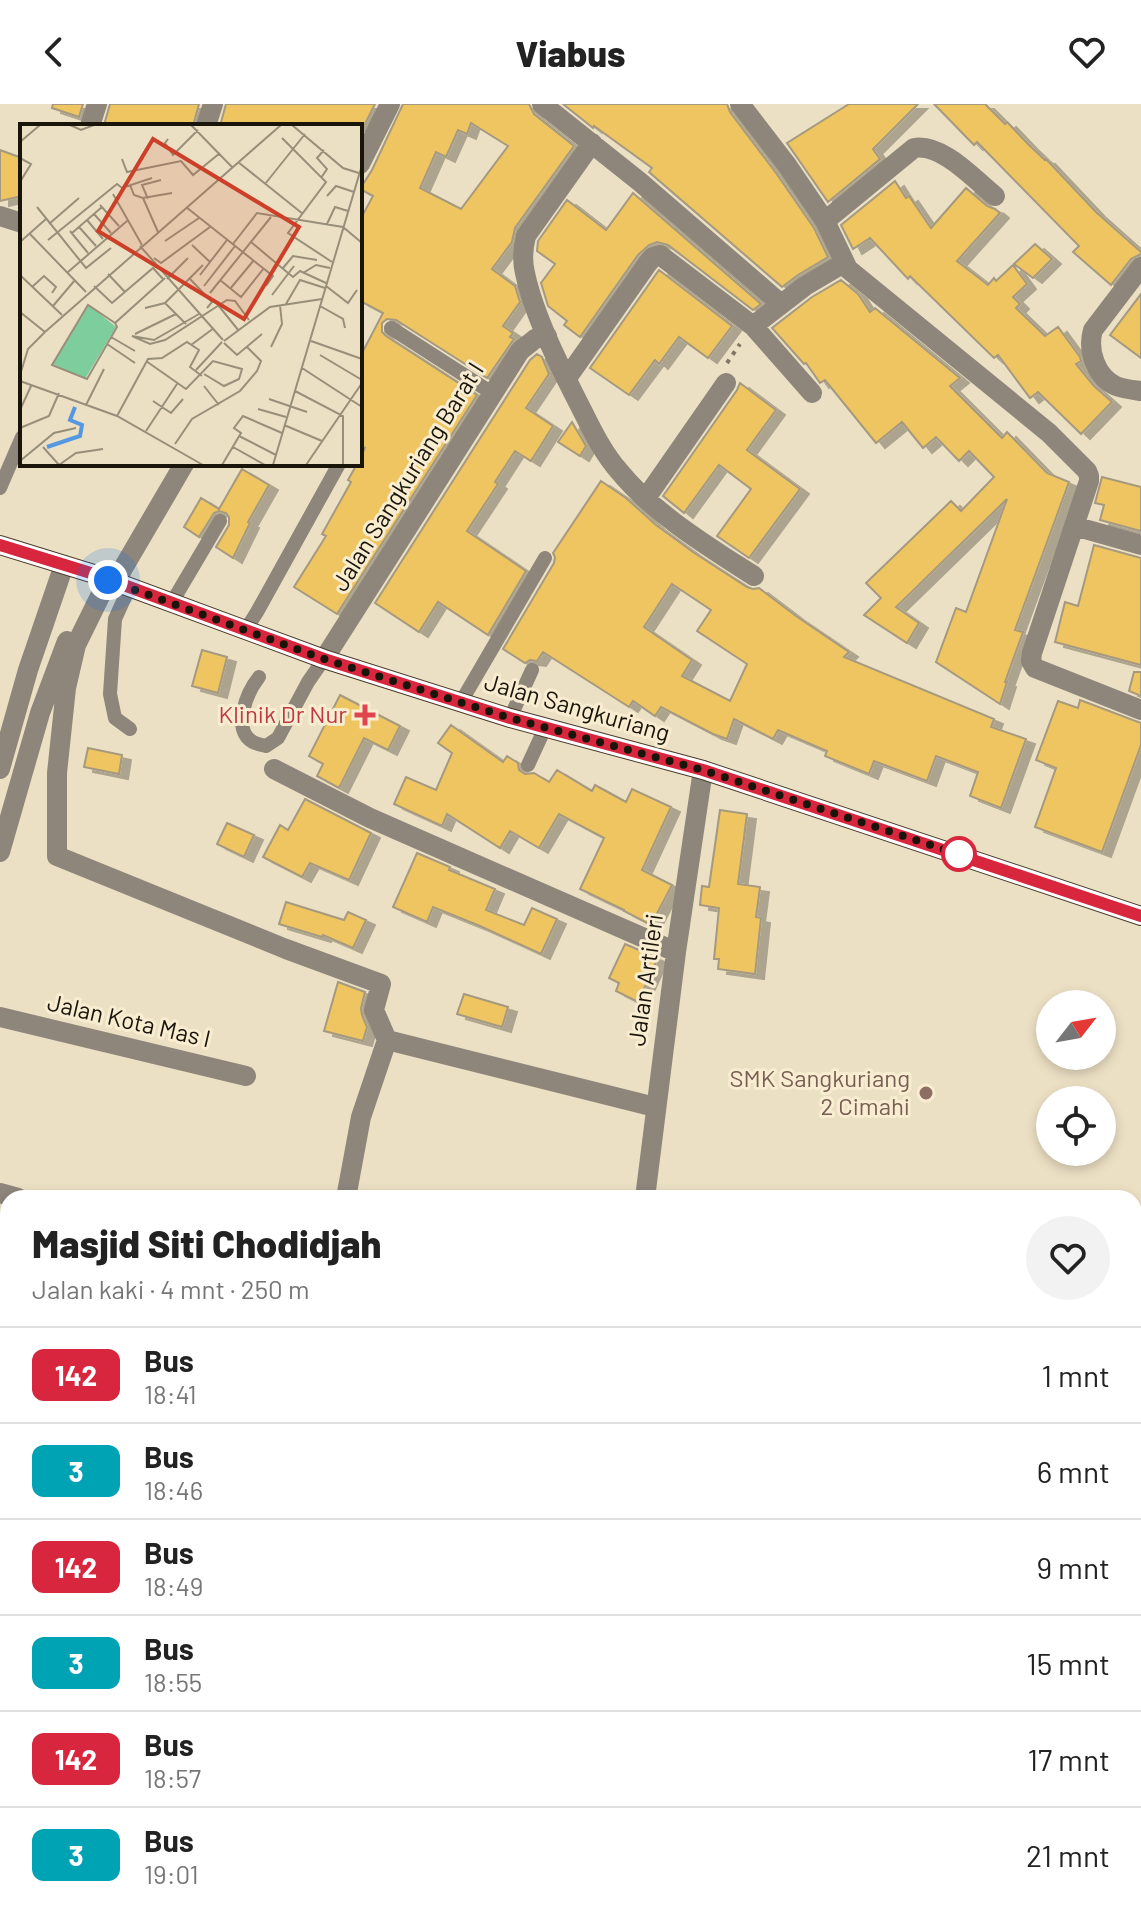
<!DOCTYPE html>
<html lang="id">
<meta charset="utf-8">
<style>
:root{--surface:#fff;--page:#f2f2f2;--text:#222;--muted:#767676;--line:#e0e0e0}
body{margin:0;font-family:Barlow,sans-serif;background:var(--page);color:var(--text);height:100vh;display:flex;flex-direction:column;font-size:30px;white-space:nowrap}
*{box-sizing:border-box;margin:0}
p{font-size:26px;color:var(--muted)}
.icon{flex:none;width:44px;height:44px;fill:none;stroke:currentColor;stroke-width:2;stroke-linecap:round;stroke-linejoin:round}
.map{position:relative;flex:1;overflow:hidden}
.panel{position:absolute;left:0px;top:1086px;width:1142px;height:728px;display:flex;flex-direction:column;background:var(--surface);border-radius:24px 24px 0 0;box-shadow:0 4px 12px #0003}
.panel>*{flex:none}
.badge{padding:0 16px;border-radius:12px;font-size:28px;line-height:52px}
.needle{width:52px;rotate:59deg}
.fabs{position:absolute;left:1036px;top:886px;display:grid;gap:16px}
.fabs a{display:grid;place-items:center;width:80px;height:80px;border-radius:50%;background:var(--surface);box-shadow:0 4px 12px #0003;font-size:40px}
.you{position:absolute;width:40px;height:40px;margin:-20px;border:6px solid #fff;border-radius:50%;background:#1a73e8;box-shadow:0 0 0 12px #1a73e833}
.map>.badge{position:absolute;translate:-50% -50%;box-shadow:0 0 0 4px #fff}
.round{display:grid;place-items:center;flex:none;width:84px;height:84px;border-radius:42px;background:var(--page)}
.overview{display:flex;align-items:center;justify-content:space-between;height:136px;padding:0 32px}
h1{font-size:38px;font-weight:800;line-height:60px}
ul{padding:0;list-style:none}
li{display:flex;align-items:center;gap:24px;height:96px;padding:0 32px;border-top:2px solid var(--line)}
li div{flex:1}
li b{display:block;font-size:30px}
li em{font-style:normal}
li .badge{min-width:88px;font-weight:700;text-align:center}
header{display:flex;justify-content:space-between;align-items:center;height:104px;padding:0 32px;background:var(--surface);font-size:36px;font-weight:800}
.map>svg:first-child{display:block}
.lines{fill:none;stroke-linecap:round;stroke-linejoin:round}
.stream{stroke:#5597e0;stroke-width:7}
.building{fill:#eec560;stroke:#a5997f;stroke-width:2;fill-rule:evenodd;filter:url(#shadow)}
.path{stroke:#807865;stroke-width:4;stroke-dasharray:4 6;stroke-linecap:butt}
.lane{stroke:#8e857b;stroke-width:14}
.street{stroke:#8e857b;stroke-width:20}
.primary{stroke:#4a3b2b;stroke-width:20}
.line-casing{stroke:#fff;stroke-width:18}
.line{stroke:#d7263d;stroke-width:12}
.walk{stroke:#19150b;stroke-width:8;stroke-dasharray:0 14.4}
.health-dot{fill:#e0444e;stroke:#f9edd1;stroke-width:3}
.stop-dot{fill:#fff;stroke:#d7263d;stroke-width:4}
.education-dot{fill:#8d6e63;stroke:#f9edd1;stroke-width:3}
.labels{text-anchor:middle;stroke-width:6;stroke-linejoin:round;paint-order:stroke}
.street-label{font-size:24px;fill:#19150b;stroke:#f9edd1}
.health-label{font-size:24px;fill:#be3a42;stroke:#f9edd1;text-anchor:end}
.education-label{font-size:24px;fill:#785e54;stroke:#f9edd1;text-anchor:end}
.inset-river{fill:none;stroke:#5597e0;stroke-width:4}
.inset-road{fill:none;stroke:#988f7a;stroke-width:2}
.view{fill:#cc402a;fill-opacity:0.15;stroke:#cc402a;stroke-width:4}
.inset-edge{fill:none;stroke:#19150b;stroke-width:4}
</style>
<header><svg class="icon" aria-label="back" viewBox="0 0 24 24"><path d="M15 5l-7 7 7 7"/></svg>Viabus<svg class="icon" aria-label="heart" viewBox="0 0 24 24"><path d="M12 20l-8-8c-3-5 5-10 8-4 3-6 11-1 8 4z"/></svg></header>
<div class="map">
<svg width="1141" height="1814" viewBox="0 0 1141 1814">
<defs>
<filter id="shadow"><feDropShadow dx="9" dy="5" stdDeviation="0" flood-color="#0004"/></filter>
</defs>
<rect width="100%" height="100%" fill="#ece0c4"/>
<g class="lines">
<!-- stream -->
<path class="stream" d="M0,1466L8,1469"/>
</g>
<!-- building -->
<path class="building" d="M53,0H83L79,13L52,4Z
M110,0H199L193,22H107L104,21Z
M226,0H375L364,22H220Z
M403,0H529L534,10L574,42L515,124L512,138L492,165L515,182L520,198L503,222L513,229L510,233L514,235L487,274L396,216L387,215L382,219V228L386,232L477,291L337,510L294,483L326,432L322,430L351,378L348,376L357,360H360V354L365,344L360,341V253L383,209L360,197V116L373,92L360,85L372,66ZM471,19L508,42L461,105L420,84L436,48L446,53L458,26L467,30Z
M563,0H727L730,8L776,69L814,124L828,153L798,171L782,183L649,68L652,64L594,22L593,24Z
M849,0H918L873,45L880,55L828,98L787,39Z
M934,0H985L1005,20L1007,18L1029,41L1045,56L1046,55L1096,108L1141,148V150L1131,155L1111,181L1073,148L1079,142L977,38L974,41Z
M0,46L22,54V92L0,97Z
M895,77L906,94L909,92L931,124L966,84L987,102L995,105L1000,109L957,157L988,181L994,174L996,177L1013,161L1027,180L1013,193L1020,200L1016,204L1045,232L1058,223L1080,253L1081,257L1076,260L1094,282L1112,298L1081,330L1038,288L1030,294L998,251L994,254L910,172L908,175L870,134L853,145L841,121Z
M633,89L761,200L753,206L668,141L657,138L649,141L638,151L580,233L564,221L567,217L548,202L542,182L541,179L555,160L537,147L538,137L567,96L606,126Z
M1035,140L1052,155L1033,174L1014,160Z
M659,166L732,222L708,254L679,233L659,260L655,256L629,291L590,264Z
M841,176L858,190L870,208L875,204L960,274L950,282L1002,334L1007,328L1047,369L1069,378L1015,526L1023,528L1005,578H1007L1000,600L936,558L956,504L966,508L1007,395L896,503L919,519L907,539L864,511L881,494L866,479L951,397L961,407L994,373L969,347L959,357L936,333L923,344L902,318L876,339L825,276L820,279L806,259L804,260L772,224L812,193Z
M1141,190V254L1110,231Z
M537,250L542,253L549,270L526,304L553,322L531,357L515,347L495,378L498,380L467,427L526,467L488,531L438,498L419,528L375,499L530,256Z
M740,279L776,306L747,346L800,385L749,454L717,432L751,385L719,361L684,409L663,392L737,286Z
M572,318L586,342L580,352L558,338Z
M242,365L269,381L248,418L250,419L233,454L216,443L229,421V413L226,409L219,407L214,409L199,433L184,423L201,394L219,405Z
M1102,373L1141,383V427L1100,416L1104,401L1095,399Z
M601,377L626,394L656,421L693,448L747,483L753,485L759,484L796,512L849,548L844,553L994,615L991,623L1026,635L1001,704L970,692L978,668L936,652L927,677L874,657L869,670L825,652L827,647L778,626L773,635L734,615L727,635L713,630L661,603L655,612L633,597L629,603L543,548L537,557L530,556L525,559L503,545L554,459L555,453L553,449ZM672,480L711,506L697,527L747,560L730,597L682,572L692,556L644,523Z
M1094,441L1141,454V561L1055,538L1065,498L1078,502Z
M202,546L227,553L218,589L192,582Z
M1134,568H1141V592L1129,587Z
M340,591L400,622L388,646L364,634L339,684L317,672L323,660L309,652Z
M1080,596L1141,619V641L1102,748L1035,723L1056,664L1036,656L1058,597L1078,604Z
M451,621L503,658L507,652L518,659L519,666L525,670L534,669L549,678L557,666L592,687L595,681L626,698L632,685L671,703L642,766L672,781L651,821L624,807V806L580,785L604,734L559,710L539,744L510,727L500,744L447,710L442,722L394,700L406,673L436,686L452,649L438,639Z
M88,644L122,651L119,670L84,663Z
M305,695L371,729L349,776L310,759L302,773L263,753L280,721L288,726Z
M720,706L747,710L738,780L760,783L756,813L761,814L755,870L718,865L719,855H714L719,804L700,801L702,782L709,783Z
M227,719L254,731L244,753L217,740Z
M417,749L450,763L449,766L495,785L486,806L524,821L532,804L557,815L541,850L480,822L433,803L427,818L393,803Z
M286,798L344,816L348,808L366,816L353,844L323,831L322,833L279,820Z
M625,840L658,854L638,898L616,887L619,879L609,874Z
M338,878L365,888L361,904L362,911L367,923L363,937L324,927Z
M464,890L508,903L502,923L457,910Z"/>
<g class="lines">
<!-- path -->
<path class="path" d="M727,259L740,240"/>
<!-- lane -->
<path class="lane" d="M391,224L492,289
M0,384L22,333
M129,484L115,515L110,590L115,614L130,625
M171,500L220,417
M245,527L257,508L339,360
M259,573C247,588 231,626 253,638C257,640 262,641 266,642L278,634L308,578L324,555
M461,598L545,454
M510,614L532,566
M528,661L545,624"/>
<!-- street -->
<path class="street" d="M542,0L640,78L781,200
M740,0L787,61L825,117L848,165L1049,329L1087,367L1089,372V377L1032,549L1031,557L1035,564L1141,606
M90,22L97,0
M206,22L213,0
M592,39L526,132C523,144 522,157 525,169C534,212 561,265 581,304C592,326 603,349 619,367C653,409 709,443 754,472
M360,60L390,0
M0,112L22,119
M825,117L914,44C942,39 974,75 995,92
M1141,163L1093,226C1087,246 1096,273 1116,282C1123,285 1133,286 1141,287
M753,222L805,182L844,159
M567,274L648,159L653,153L660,151L753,222L812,289
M646,394L726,279
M1074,422L1141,441
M108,476L76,541L66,584L57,669V752L286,845L381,880L374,906L387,936L361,1013L346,1094
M117,479L122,466L184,360
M324,555L520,247L535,235L547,232
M0,665L28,566L64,461
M274,665L370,714L676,848
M0,748L40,609L67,537
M0,913L246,972
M387,936L655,1003
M0,1089L18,1094
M645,1094L676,848L703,666
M0,1345L8,1316
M0,1510L8,1514
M1134,1610L1141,1627
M1134,1761L1141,1762
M1003,1807L1026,1814
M41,1814L45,1806
M557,1814L558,1806
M693,1814L694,1806"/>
<!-- primary -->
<path class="primary" d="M0,441L94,470L324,555L510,614L703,666L1141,812"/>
</g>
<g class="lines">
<!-- line casing -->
<g class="line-casing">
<path id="line" d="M0,441L94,470L324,555L510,614L703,666L1141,812"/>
</g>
<!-- line -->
<use href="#line" class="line"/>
<!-- walk -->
<path class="walk" d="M108,476L324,555L510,614L703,666L961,751L959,750"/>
</g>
<!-- markers -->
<path class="health-dot" d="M361 599h8v8h8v8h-8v8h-8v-8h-8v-8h8z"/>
<circle class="stop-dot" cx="959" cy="750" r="16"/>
<circle class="education-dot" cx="926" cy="989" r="8"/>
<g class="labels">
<!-- street labels -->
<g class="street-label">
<text transform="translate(408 373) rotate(-58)" y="8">Jalan Sangkuriang Barat I</text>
<text transform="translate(577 604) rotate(16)" y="8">Jalan Sangkuriang</text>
<text transform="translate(646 876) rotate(-82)" y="8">Jalan Artileri</text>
<text transform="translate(129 917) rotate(13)" y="8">Jalan Kota Mas I</text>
</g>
<!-- health labels -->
<g class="health-label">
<text x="347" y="619">Klinik Dr Nur</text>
</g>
<!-- education labels -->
<g class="education-label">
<text x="910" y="983">SMK Sangkuriang<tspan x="910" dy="28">2 Cimahi</tspan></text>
</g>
</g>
<!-- overview -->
<g transform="translate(20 20)">
<rect width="342" height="342" fill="#ece0c4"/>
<path d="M69,181L96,203L65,255L33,240Z" fill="#7ecd9c"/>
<path class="inset-river" d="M27,323L60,312L62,301L50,296L55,283"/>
<path class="inset-road" d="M50,1L61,6L74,1M171,1L212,43M272,1L323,44L342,50M262,14L306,58L268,109L312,138M148,15L145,19L153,31L178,6M0,18L20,1M0,34L11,40L0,58M102,35L107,48L161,37L173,51L200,29M218,38L283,90M301,54L307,45L297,34L304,26M245,60L285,10M110,61L114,71L123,74L152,69M93,70L122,121M307,72L316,62L334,68M123,74L138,108M128,75L122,61L141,56M80,81L99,102M17,83L66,144L91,124M166,83L253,152L246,162M74,90L91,109M67,96L83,115M29,100L59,74M307,100L315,83L328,87M59,103L76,122M50,107L68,129M9,109L66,168M52,109L82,83M28,116L97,60L102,64L132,54M145,117L179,94M0,118L26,95M231,118L268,149M213,120L237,89L323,103L342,119M172,121L190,138M120,122L203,216M134,134L141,139L190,103M263,144L273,132L297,136M48,148L107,97M268,149L273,153L280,147L306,159M283,149L296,141L310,144M88,150L105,168M0,151L42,191M180,151L207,116M147,155L168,134M170,155L192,178L187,184M200,156L221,173L244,144M74,162L92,179L133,144L143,155M184,162L215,122M306,162L328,179L337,166M12,163L24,152L36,163L32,169M210,165L234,136M190,169L251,93M252,171L274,142M145,179L166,200M266,180L280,156L305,164M198,181L219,207M33,182L55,156M300,182L323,195L325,204M125,184L145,179L183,141M0,188L25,208M179,190L134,216L112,212L130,220L145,216L207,176L215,177L229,196M95,199L68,181L32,241L67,255L97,203L95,199L145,154M115,210L156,190M91,213L115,227M204,217L250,183L302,175M291,217L342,235M204,219L217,231L242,210M87,220L115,239M171,221L194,204M251,223L262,200L260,181M300,231L342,256M126,237L166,265L193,237L222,245L219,255L204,262L184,250M282,244L342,283M176,246L202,218M0,251L8,225L25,208L261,1M0,257L97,292L183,341M184,262L199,281M275,267L323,292V341M249,275L287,288M133,277L151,289L163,275M66,281L84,245M238,285L266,293M0,286L11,262M97,292L128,235L142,234L167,218L179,226L170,243L182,252M264,301L302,317M0,304L29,292L39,269M126,307L157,260M219,312L256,331M155,320L172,295L220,267L237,247L241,237L227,223M23,323L39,341L56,329L83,325M213,323L245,341M0,337L34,309L56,304M202,341L221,309L214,304L223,292L262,309M253,341L342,41M286,341L342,259"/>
<path class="view" d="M133,15L279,103L224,195L78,107Z"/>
<rect width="342" height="342" class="inset-edge"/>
</g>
</svg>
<div class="fabs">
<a><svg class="needle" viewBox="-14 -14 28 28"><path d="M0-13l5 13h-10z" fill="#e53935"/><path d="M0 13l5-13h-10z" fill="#767676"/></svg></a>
<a><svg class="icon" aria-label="locate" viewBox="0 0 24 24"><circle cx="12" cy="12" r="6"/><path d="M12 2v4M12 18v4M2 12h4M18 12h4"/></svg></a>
</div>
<div class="you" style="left:108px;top:476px"></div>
<section class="panel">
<div class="overview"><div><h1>Masjid Siti Chodidjah</h1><p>Jalan kaki · 4 mnt · 250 m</p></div><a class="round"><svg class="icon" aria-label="heart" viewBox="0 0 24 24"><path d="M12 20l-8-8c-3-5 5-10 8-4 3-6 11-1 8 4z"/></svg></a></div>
<ul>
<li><span class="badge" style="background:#d7263d;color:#fff">142</span><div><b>Bus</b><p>18:41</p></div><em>1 mnt</em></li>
<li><span class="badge" style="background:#00a3b4;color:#fff">3</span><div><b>Bus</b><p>18:46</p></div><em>6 mnt</em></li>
<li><span class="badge" style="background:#d7263d;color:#fff">142</span><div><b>Bus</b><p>18:49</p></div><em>9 mnt</em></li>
<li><span class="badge" style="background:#00a3b4;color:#fff">3</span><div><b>Bus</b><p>18:55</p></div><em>15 mnt</em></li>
<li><span class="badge" style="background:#d7263d;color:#fff">142</span><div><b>Bus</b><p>18:57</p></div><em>17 mnt</em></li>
<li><span class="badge" style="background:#00a3b4;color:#fff">3</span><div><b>Bus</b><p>19:01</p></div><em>21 mnt</em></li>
</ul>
</section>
</div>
